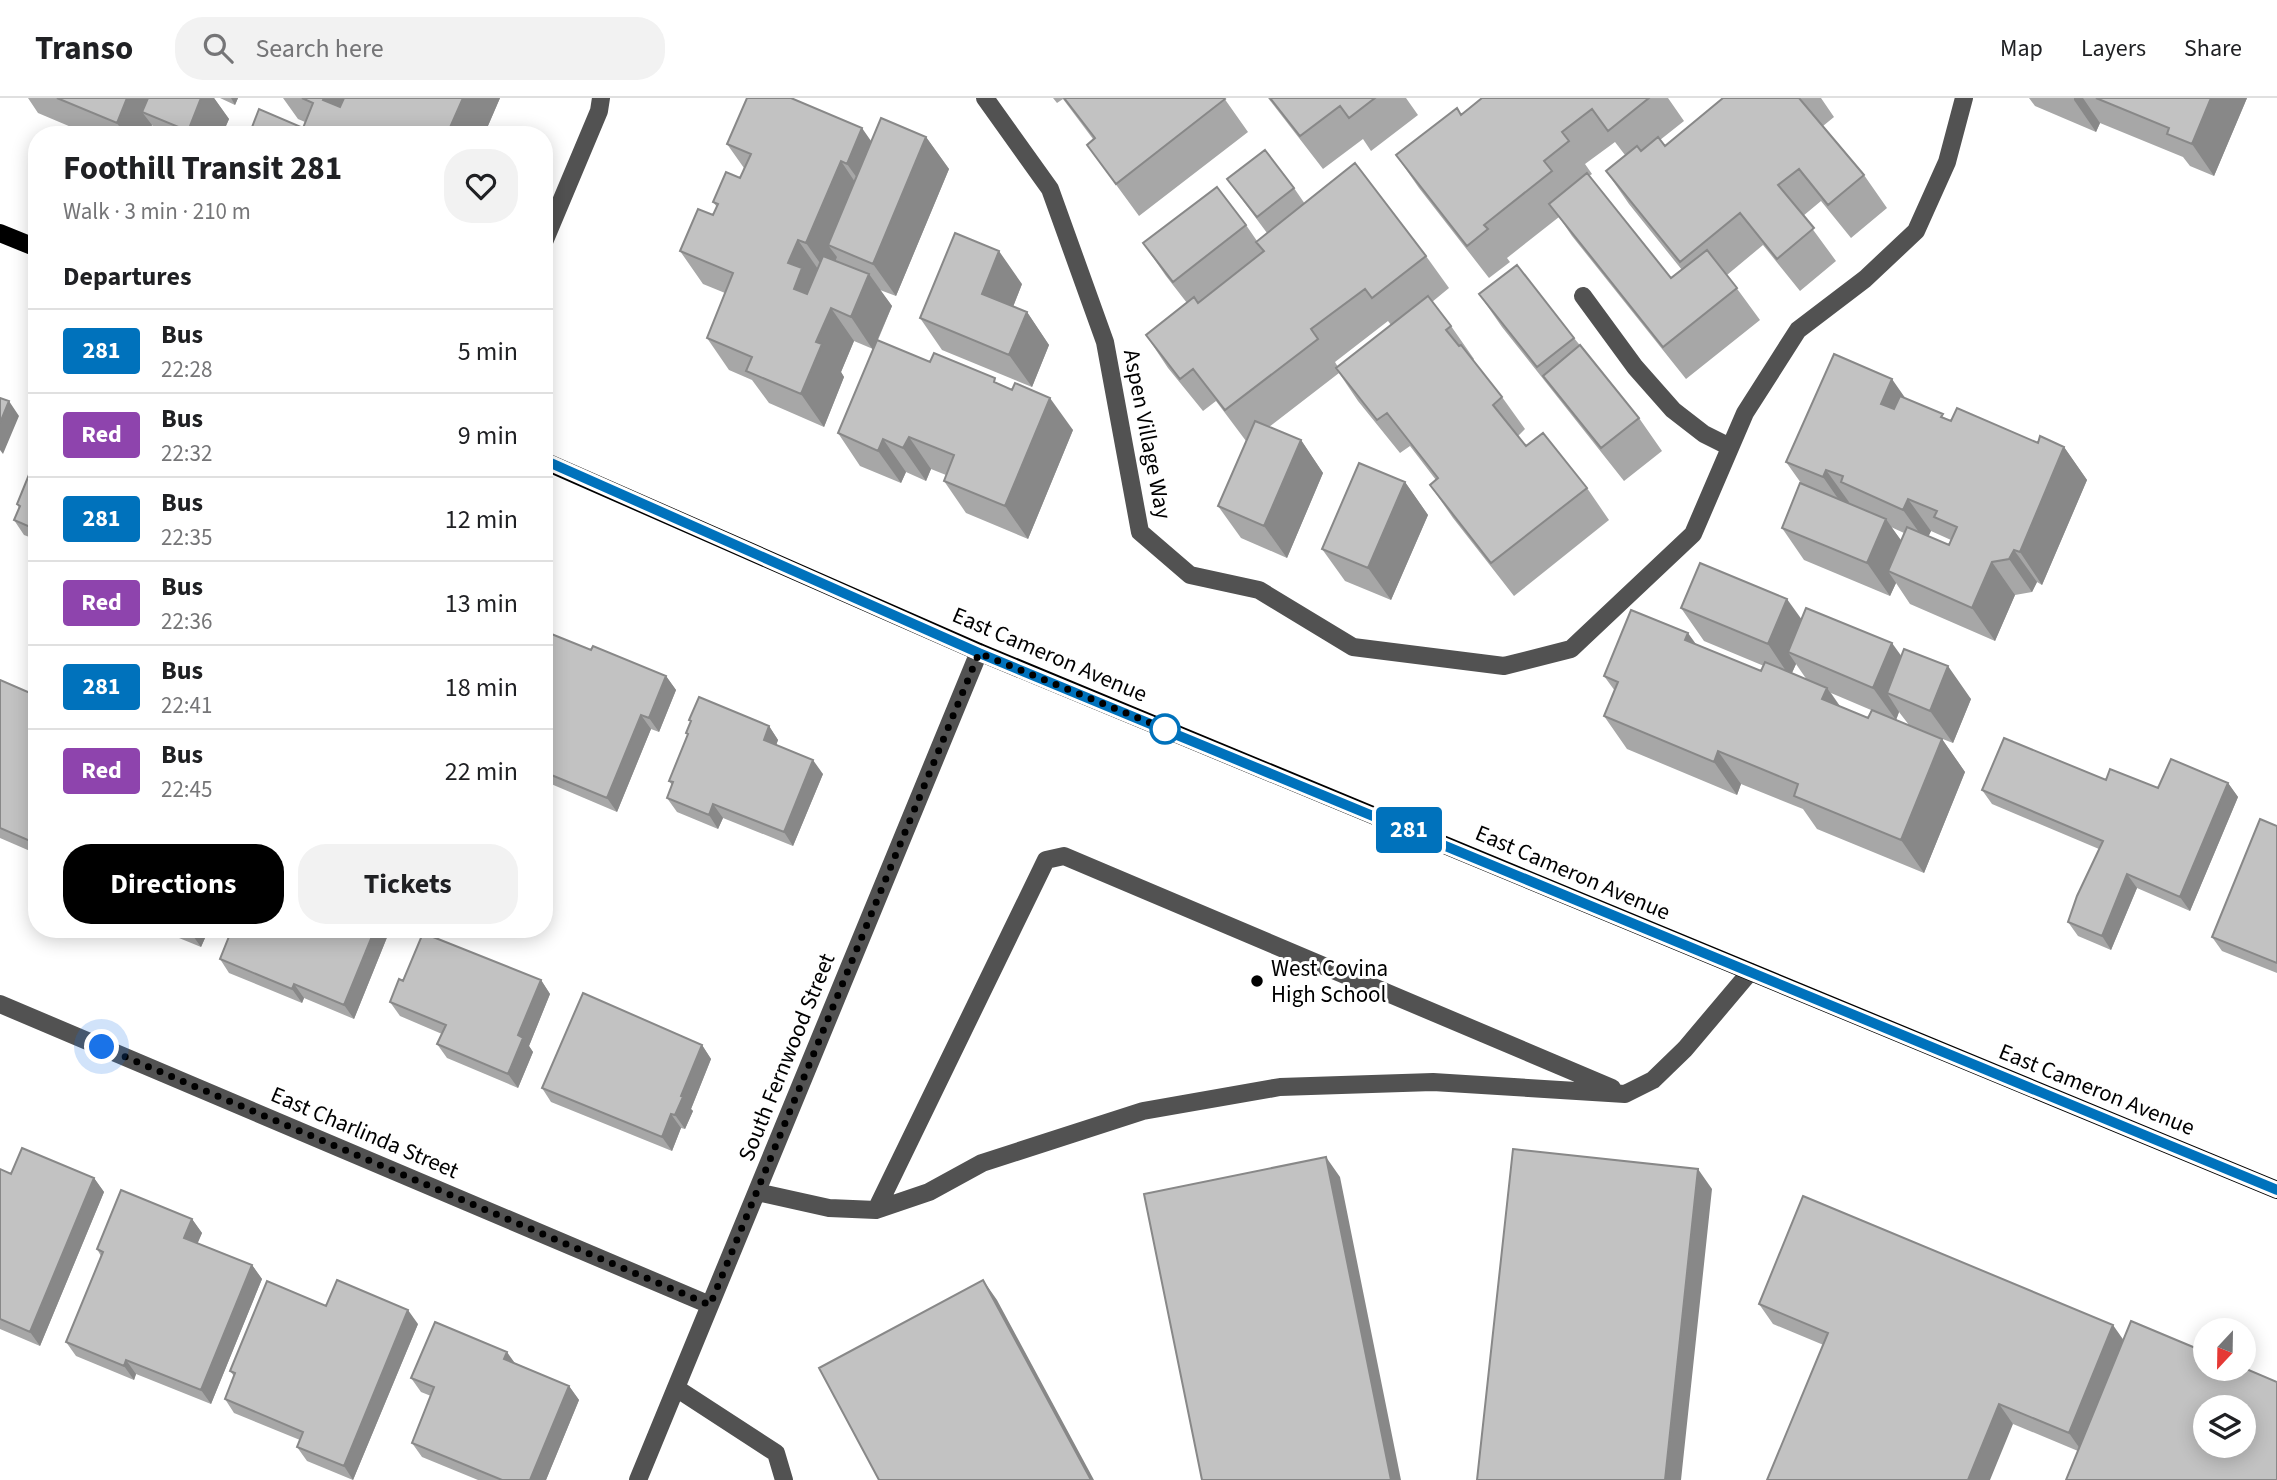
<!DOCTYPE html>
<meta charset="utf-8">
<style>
:root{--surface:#fff;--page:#f2f2f2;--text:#202124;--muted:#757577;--line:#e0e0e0;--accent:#000}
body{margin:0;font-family:"Source Sans 3",sans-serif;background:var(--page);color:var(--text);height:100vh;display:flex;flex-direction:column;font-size:26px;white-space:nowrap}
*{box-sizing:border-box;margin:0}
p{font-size:23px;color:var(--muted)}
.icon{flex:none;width:38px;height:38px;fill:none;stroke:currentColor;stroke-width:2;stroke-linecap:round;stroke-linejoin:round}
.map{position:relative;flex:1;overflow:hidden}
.drawer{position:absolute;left:28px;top:28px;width:525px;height:812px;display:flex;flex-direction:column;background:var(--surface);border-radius:28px;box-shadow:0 4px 18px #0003}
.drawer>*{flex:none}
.badge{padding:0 14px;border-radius:5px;font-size:24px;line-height:46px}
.needle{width:46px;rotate:202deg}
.fabs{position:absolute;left:2193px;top:1220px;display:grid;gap:14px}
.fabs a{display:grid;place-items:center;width:63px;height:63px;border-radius:50%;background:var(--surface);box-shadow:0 4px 18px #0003;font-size:35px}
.you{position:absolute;width:35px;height:35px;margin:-18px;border:5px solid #fff;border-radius:50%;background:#1a73e8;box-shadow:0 0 0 10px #1a73e833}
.map>.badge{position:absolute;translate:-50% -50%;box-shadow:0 0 0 4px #fff}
h2{padding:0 35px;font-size:26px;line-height:63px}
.round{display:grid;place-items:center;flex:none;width:74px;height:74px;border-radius:28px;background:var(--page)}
.headline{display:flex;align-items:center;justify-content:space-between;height:119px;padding:0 35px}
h1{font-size:33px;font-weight:700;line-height:52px}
.cta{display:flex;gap:14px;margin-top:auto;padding:14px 35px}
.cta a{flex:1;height:80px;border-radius:28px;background:var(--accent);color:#fff;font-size:28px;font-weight:700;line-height:80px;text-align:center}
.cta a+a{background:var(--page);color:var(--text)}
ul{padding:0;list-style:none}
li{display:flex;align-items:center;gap:21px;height:84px;padding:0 35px;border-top:2px solid var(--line)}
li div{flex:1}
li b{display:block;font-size:26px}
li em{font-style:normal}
li .badge{min-width:77px;font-weight:700;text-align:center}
header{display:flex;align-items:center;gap:42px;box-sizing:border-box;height:98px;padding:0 35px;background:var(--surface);border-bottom:2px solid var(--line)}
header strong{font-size:33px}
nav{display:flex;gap:38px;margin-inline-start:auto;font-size:24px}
.search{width:490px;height:63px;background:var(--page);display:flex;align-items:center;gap:18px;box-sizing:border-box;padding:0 24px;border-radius:28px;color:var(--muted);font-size:26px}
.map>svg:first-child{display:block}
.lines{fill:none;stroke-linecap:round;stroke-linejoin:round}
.minor{stroke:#525252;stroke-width:18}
.major{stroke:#000;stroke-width:18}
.wall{fill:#a7a7a7;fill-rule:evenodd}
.shaded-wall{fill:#888}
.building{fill:#c2c2c2;stroke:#888;stroke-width:2;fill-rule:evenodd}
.line-casing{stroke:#fff;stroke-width:16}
.line{stroke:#0072bc;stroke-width:10}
.walk{stroke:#000;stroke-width:7;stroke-dasharray:0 12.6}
.stop-dot{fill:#fff;stroke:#0072bc;stroke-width:3.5}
.poi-dot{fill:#000;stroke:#fff;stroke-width:2.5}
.labels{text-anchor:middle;stroke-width:6;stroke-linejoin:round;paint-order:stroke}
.street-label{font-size:23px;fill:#000;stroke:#fff}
.poi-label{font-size:23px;fill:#000;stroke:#fff;text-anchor:start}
</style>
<header>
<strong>Transo</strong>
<div class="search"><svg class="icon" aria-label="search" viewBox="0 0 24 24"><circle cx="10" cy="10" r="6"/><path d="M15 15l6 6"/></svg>Search here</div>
<nav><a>Map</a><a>Layers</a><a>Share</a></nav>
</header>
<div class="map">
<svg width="2277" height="1382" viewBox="0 0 2277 1382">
<rect width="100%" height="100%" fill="#fff"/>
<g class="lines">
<!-- minor -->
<path class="minor" d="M985,0L1050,91L1105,244L1140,434L1190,477L1259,492L1353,549L1504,568L1571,551L1693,436L1745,315L1798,232L1865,181L1916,133L1947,64L1964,0
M544,144L599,13L601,0
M1583,198L1635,269L1673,312L1704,336L1730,349
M0,906L710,1207
M757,1094L829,1110L876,1112L929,1094L982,1065L1143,1013L1280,989L1433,984L1625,996L1653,982L1685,951L1750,874
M876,1112L1046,762L1064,758L1612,990
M676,1290L776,1355L784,1382
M638,1382L979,554"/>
<!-- major -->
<path class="major" d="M0,135L37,150
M544,363L979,554L2277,1092"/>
</g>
<!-- wall -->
<path class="wall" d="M28,0H214L229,21L222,37H158L152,27L148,37H90L38,15Z
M220,0H238L235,7Z
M283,0H500L484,37H249L303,30L305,24L298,21Z
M1053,0H1224L1248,34L1139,118L1087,47L1093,41L1063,1L1057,5Z
M1268,0H1406L1418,17L1371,53L1363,41L1323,71Z
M1482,0H1668L1684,23L1660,42L1665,48L1723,0H1821L1834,19L1823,28L1864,77L1887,110L1851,140L1821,103L1803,118L1836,163L1800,193L1763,147L1727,177L1760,222L1686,281L1572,138L1559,119L1507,160L1510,164L1489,180L1419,90L1396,57L1461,17ZM1615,44L1625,57L1606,73L1629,106L1682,172L1671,180L1589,78L1592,76L1585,66Z
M2029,0H2247L2214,78L2190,68L2183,59L2100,25L2096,34L2035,8Z
M926,39L949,71L896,198L880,192L892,208L878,242L930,264L1000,287L1073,332L1028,441L966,415L944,383L946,377L931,371L926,383L906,374L901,385L860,368L838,335L873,251L854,243L841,274L844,279L824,329L769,305L752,282L729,272L707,240L725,195L703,186L680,153L713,117L717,109L713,104L740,80L744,70L727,46L871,43Z
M1227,81L1294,90L1305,106L1426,158L1449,190L1432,204L1451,228L1474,261L1473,262L1502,299L1525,331L1518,338L1526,348L1587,390L1609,422L1514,498L1453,420L1430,387L1436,382L1410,348L1400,355L1358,303L1339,275L1269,329L1301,342L1323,375L1287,460L1241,440L1218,408L1246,343L1216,303L1203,313L1168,270L1146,237L1187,205L1166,178L1143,145L1246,127L1257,143L1267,135ZM1388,223L1391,227L1338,269L1335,264Z
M1022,186L1013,209L1027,214L1049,247L1032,289L942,252L920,220Z
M1479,196L1574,240L1639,320L1662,353L1624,383L1502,229Z
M1905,300L1951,323L2038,345L2064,349L2087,382L2042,487L2037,484L2032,494L2015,497L1995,543L1910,506L1896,485L1890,498L1804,462L1782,430L1801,385L1786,364ZM1891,429L1904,435L1901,442ZM1931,433L1951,442L1949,447L1928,438Z
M37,357V442L24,437L14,422L19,410L17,406Z
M1405,384L1428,417L1391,502L1345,483L1322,451Z
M1681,510L1801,521L1901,558L1971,601L1953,645L1927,635L1942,641L1965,674L1924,775L1817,731L1803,711L1741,686L1737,697L1627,651L1604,618L1615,593L1604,578L1696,546L1761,573L1764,568L1704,543ZM1796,566L1807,582L1792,575ZM1831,595L1871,612L1868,620L1840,608ZM1899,614L1909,627L1896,622Z
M544,533L591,552L666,578L676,592L659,634L651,631L617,714L544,683Z
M0,582L37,598V756L0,740Z
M689,622L769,628L778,642L776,647L823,676L793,748L723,720L718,731L677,714L667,700L672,687L669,683L688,637L686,635L691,624Z
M2106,682L2158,690L2228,685L2238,699L2190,813L2137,790L2111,852L2078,838L2068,824L2099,751L1992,706L1982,692Z
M2277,728V875L2222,853L2212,839Z
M157,831H209L201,849Z
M232,831H390V832L354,921L304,900L302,905L229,875L220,861Z
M541,882L550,896L529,948L533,954L518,990L447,960L437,946L442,936L400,918L390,904L403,883Z
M702,947L711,961L691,1011L693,1013L685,1031L681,1030L672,1053L551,1004L542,990Z
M0,1071L11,1076L94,1080L104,1094L40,1248L0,1231Z
M192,1121L202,1135L197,1145L252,1167L262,1181L211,1306L136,1276L134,1282L76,1258L66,1244L101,1158L97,1151Z
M1759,1206L2123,1242L2078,1353L1773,1226Z
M418,1226L353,1382L307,1363L297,1349L300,1342L234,1315L225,1301L234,1278L230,1273Z
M515,1265L569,1288L579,1302L546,1382H478L422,1359L412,1345L431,1298L421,1294L411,1280Z"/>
<!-- shaded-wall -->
<path class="shaded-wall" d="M127,0H163L142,14L152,27L148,37H125L117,25Z
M201,0H214L229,21L222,37H191L188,33Z
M231,0H238L235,7Z
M324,0H360L346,34L323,2Z
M463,0H500L484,37H450L448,34Z
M2074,0H2083L2100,25L2096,34L2074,2Z
M2211,0H2247L2214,78L2192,46Z
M862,30L885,63L870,98L847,66Z
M926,39L949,71L896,198L873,166Z
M841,63L863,96L828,147L837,159L829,178L806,145Z
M798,142L820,174L824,203L794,191L788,165Z
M999,153L1022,186L1005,229L982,196Z
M869,176L892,208L873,252L851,219Z
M831,210L854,243L841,274L844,279L824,329L801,296L816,244Z
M1027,214L1049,247L1032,289L1009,257Z
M1892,281L1915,314L1904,339L1881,306Z
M1050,300L1073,332L1028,441L1005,408Z
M9,303L19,318L3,356L0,352V325Z
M909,339L931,371L926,383L903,350Z
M883,341L906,374L901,385L878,353Z
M1301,342L1323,375L1287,460L1264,428Z
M2064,349L2087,382L2042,487L2020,454Z
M1826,372L1849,404L1846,412L1823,379Z
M1405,384L1428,417L1391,502L1368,470Z
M1908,401L1931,433L1926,444L1903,412Z
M1886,421L1909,454L1888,473L1896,485L1890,498L1867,465Z
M2014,452L2037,484L2032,494L2009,461Z
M1992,464L2015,497L1995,543L1972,510Z
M1787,501L1810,533L1788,554L1796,566L1790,579L1768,546Z
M1688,535L1711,567L1685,542Z
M1892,545L1915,577L1887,595L1899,614L1896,622L1873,590Z
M1948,568L1971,601L1953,645L1930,613Z
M666,578L676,592L659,634L649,620Z
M1827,590L1850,623L1822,601Z
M641,617L651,631L617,714L607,700Z
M769,628L778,642L773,656L764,642Z
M1942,641L1965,674L1924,775L1901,742Z
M1718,653L1741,686L1737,697L1714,664Z
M813,662L823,676L793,748L784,734Z
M2228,685L2238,699L2190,813L2180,799Z
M713,706L723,720L718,731L709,717Z
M2127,776L2137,790L2111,852L2102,838Z
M193,831H209L201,849L191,835Z
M375,831L390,832L354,921L344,907Z
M541,882L550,896L529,948L533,954L518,990L508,976L518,937Z
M294,886L304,900L302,905L292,891Z
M702,947L711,961L691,1011L693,1013L685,1031L675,1017L681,998Z
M671,1016L681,1030L672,1053L662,1039Z
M1326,1059L1340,1079L1401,1382H1391Z
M1698,1071L1712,1091L1681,1382H1665Z
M94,1080L104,1094L40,1248L30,1234Z
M192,1121L202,1135L194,1154L184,1140Z
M252,1167L262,1181L211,1306L201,1292Z
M983,1182L997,1202L1094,1382H1091Z
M408,1212L418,1226L353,1382L344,1368Z
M2113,1227L2127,1247L2083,1355L2069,1335Z
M507,1254L517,1268L504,1261Z
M126,1262L136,1276L134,1282L124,1268Z
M569,1288L579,1302L546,1382H530Z
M1999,1306L2013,1326L1990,1382H1968Z"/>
<!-- building -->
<path class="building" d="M57,0H127L117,25Z
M148,0H201L188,33L142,14Z
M302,0H324L323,2L340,9L344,0H463L448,34L452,37H249L259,11L303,30L313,5Z
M747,0H791L862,30L847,66L841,63L806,145L798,142L788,165L802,170L794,191L807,196L823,158L869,176L851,219L831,210L816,244L822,246L801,296L746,273L752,259L707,240L733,175L680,153L698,111L713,117L718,106L713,104L726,74L740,80L751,56L727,46Z
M1064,0H1224L1225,1L1116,86L1087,47L1095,40Z
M1270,0H1375L1349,20L1340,8L1300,38Z
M1482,0H1649L1608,33L1592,11L1562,34L1569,43L1544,63L1552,73L1484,127L1488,131L1467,148L1396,57L1457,10L1461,17Z
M1723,0H1799L1864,77L1828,107L1799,71L1778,87L1814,130L1777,161L1740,115L1680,164L1606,73L1637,48L1641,53L1658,39L1665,48Z
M2096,0H2211L2192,46L2167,36L2169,30Z
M881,20L926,39L873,166L828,147Z
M1265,52L1294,90L1257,119L1227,81Z
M1355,65L1426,158L1372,200L1365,191L1311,231L1318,241L1225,312L1193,271L1180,281L1146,237L1194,199L1198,205L1264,153L1256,144Z
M1587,75L1671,180L1707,152L1737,190L1663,249L1549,106Z
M1217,89L1246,127L1173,184L1143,145Z
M955,135L999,153L982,196L1027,214L1009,257L920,220Z
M1517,167L1574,240L1537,269L1479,196Z
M1428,198L1451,228L1446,232L1459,248L1461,247L1502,299L1493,307L1526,348L1543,335L1587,390L1491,465L1430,387L1438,380L1387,315L1377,322L1336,270Z
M877,242L930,264L934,255L995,280L994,284L1012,292L1015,285L1050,300L1005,408L944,383L954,357L909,339L903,350L883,341L878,353L838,335Z
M1580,247L1639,320L1601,350L1543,278Z
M1834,256L1892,281L1881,306L1894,311L1900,298L1943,316L1941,319L1951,323L1957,310L2038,345L2040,338L2064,349L2020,454L2014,452L2009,461L1992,464L1972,510L1888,473L1907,429L1949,447L1957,429L1934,419L1937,413L1908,401L1903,412L1841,384L1843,378L1826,372L1823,379L1786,364Z
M0,300L9,303L0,325Z
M1255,323L1301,342L1264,428L1218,408Z
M37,357V432L14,422L20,408L17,406Z
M1359,365L1405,384L1368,470L1322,451Z
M1800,385L1886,421L1867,465L1782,430Z
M1700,465L1787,501L1768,546L1681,510Z
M1806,510L1892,545L1873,590L1788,554Z
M1631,512L1688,535L1685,542L1761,573L1765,564L1827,590L1822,601L1868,620L1872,612L1942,641L1901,742L1794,698L1798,686L1718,653L1714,664L1604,618L1618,584L1604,578Z
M544,533L591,552L593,548L666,578L649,620L641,617L607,700L544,674V648L548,639L544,638Z
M1904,551L1948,568L1930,613L1887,595Z
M0,582L37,598V746L0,730Z
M699,599L769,628L764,642L813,662L784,734L713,706L709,717L667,700L673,684L669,683L688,636L686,635L691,623L689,622Z
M2004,640L2106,682L2110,671L2158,690L2171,661L2228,685L2180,799L2127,776L2102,838L2068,824L2077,798L2103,743L1982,692Z
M2260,721L2277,728V865L2212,839Z
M181,831H193L191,835Z
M232,831H375L344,907L294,886L292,891L220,861Z
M423,835L541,882L518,937L523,940L508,976L437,946L446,927L390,904L399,881L403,883Z
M583,895L702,947L681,998L683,999L675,1017L671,1016L662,1039L542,990Z
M22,1050L94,1080L30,1234L0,1221V1071L11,1076Z
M1513,1051L1698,1071L1665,1382H1477Z
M1326,1059L1391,1382H1202L1144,1096Z
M121,1092L192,1121L184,1140L252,1167L201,1292L126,1262L124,1268L66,1244L103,1154L97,1151Z
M1803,1098L2113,1227L2069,1335L1999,1306L1968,1382H1767L1828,1235L1759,1206Z
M337,1182L408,1212L344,1368L297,1349L303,1334L225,1301L235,1275L230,1273L267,1183L326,1208Z
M983,1182L1091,1382H879L819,1270Z
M2131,1223L2205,1254V1270H2244L2277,1284V1382H2066ZM2205,1309H2244V1348H2205Z
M435,1224L507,1254L504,1261L569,1288L530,1382H502L412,1345L434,1289L411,1280Z"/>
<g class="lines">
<!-- line casing -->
<g class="line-casing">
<path id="line" d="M544,362L979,555L2277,1092"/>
</g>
<!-- line -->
<use href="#line" class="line"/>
<!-- walk -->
<path class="walk" d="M102,949L710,1207L979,555L1165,631"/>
</g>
<!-- markers -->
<circle class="stop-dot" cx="1165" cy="631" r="14"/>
<circle class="poi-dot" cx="1257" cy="883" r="7"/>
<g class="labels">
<!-- street labels -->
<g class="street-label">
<text transform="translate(1148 336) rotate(79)" y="8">Aspen Village Way</text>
<text transform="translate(1050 556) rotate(23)" y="8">East Cameron Avenue</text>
<text transform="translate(1573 774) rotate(23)" y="8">East Cameron Avenue</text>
<text transform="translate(786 959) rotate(-68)" y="8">South Fernwood Street</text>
<text transform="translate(2097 991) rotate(22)" y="8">East Cameron Avenue</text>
<text transform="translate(365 1034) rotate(23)" y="8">East Charlinda Street</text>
</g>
<!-- poi labels -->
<g class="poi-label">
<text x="1271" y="878">West Covina<tspan x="1271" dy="26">High School</tspan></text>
</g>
</g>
</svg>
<div class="fabs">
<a><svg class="needle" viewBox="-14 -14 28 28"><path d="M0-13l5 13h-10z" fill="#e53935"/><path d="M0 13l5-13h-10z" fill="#757577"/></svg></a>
<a><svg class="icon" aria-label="layers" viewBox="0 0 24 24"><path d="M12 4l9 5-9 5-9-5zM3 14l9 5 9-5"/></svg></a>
</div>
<div class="you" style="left:102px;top:949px"></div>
<b class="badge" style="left:1409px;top:732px;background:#0072bc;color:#fff">281</b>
<section class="drawer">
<div class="headline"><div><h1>Foothill Transit 281</h1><p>Walk · 3 min · 210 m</p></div><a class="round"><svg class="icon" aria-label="heart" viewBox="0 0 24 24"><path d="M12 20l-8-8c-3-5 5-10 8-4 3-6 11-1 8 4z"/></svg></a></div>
<h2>Departures</h2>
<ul>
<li><span class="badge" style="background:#0072bc;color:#fff">281</span><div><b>Bus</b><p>22:28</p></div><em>5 min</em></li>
<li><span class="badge" style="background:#8e44ad;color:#fff">Red</span><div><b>Bus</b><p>22:32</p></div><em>9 min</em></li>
<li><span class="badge" style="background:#0072bc;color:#fff">281</span><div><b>Bus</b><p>22:35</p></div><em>12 min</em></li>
<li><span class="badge" style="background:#8e44ad;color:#fff">Red</span><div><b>Bus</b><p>22:36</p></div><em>13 min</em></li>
<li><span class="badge" style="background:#0072bc;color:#fff">281</span><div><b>Bus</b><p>22:41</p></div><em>18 min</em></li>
<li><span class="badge" style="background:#8e44ad;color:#fff">Red</span><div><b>Bus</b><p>22:45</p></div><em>22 min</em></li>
</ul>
<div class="cta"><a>Directions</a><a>Tickets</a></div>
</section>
</div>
